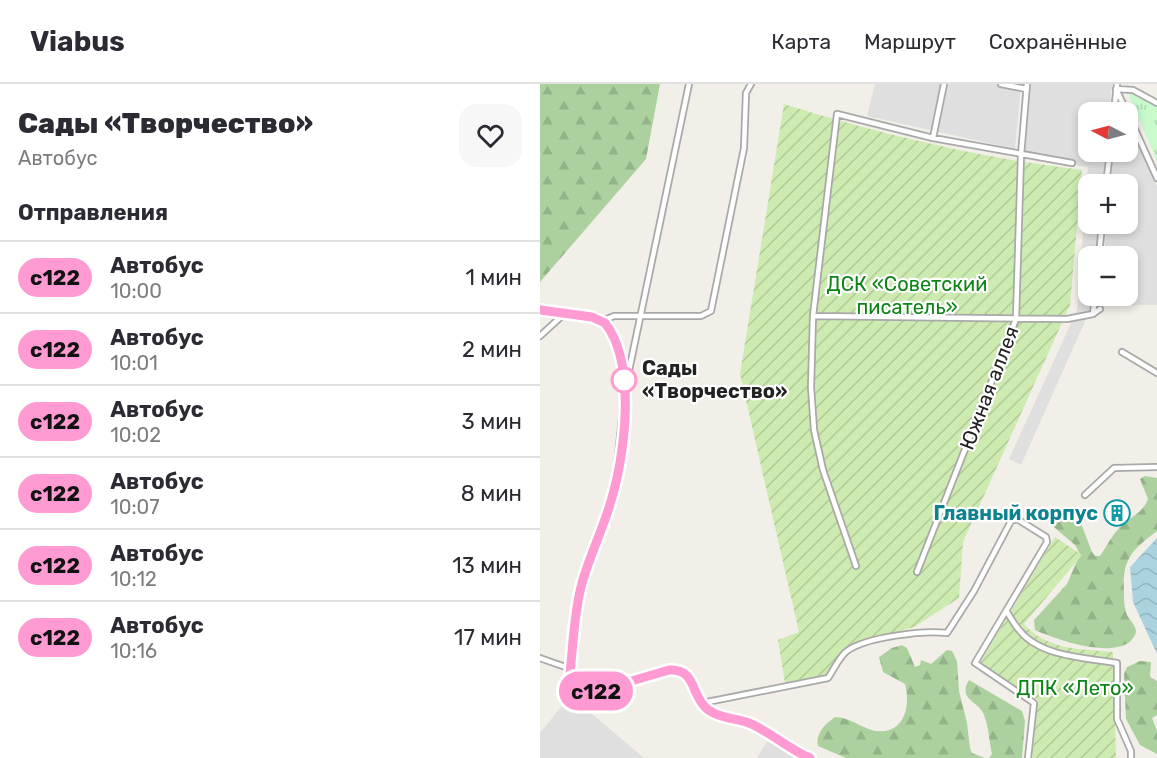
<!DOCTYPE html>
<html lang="ru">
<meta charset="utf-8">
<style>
:root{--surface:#fff;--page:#f7f7f7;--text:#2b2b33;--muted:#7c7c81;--line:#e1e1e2}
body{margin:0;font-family:Rubik,sans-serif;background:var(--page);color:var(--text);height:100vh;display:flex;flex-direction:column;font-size:22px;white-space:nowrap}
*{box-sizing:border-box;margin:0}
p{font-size:20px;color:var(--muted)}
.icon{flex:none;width:33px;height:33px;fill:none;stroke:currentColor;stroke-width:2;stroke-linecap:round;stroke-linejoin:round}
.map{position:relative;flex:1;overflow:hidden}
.details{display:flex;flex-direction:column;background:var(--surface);width:540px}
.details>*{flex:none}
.badge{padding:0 12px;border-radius:20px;font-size:21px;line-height:39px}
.needle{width:39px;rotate:276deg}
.controls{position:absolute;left:538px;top:18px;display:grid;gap:12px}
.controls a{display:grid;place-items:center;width:60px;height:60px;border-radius:12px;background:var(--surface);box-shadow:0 3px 9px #0003;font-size:30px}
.map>.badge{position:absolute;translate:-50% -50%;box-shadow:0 0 0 3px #fff}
h2{padding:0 18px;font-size:22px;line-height:54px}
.round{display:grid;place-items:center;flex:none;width:63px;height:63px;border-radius:18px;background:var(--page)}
.head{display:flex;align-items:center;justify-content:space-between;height:102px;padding:0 18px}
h1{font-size:28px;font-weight:800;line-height:45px}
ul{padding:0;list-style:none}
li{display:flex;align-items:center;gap:18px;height:72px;padding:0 18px;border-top:2px solid var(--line)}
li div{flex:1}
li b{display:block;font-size:22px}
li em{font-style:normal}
li .badge{min-width:66px;font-weight:700;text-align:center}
header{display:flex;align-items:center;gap:36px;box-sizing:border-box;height:84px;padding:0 30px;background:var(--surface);border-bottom:2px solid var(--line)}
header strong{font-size:28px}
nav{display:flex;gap:33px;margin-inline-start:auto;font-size:21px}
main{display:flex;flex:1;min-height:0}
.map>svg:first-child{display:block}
.residential{fill:#e0dfdf}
.forest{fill:url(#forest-firs)}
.park{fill:url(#park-tufts)}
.garden{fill:url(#garden-furrows)}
.water{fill:url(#water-waves)}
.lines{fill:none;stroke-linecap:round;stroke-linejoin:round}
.minor-casing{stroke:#a9a9a9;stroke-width:8}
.minor{stroke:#fff;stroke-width:4.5}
.line-casing{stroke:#fff;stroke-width:14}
.line{stroke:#ff9ad2;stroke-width:9}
.stop-dot{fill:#fff;stroke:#ff9ad2;stroke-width:3}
.labels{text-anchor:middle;stroke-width:4.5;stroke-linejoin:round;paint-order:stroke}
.park-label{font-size:20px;fill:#0c8416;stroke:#fff}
.stop-label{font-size:20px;font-weight:bold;fill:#222;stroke:#fff;text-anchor:start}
.street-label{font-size:20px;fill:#222;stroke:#fff}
.culture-label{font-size:20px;font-weight:bold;fill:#0d838f;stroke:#fff;text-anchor:end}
</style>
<header>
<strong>Viabus</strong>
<nav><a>Карта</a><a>Маршрут</a><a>Сохранённые</a></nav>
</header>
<main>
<section class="details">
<div class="head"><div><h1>Сады «Творчество»</h1><p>Автобус</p></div><a class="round"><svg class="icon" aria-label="heart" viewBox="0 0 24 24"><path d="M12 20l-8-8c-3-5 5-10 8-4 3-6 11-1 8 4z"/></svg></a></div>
<h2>Отправления</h2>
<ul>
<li><span class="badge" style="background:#ff9ad2;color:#111">с122</span><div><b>Автобус</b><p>10:00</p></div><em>1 мин</em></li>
<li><span class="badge" style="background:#ff9ad2;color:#111">с122</span><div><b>Автобус</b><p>10:01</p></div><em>2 мин</em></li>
<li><span class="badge" style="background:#ff9ad2;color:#111">с122</span><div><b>Автобус</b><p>10:02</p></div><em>3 мин</em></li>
<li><span class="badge" style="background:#ff9ad2;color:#111">с122</span><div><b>Автобус</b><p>10:07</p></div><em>8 мин</em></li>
<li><span class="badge" style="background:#ff9ad2;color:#111">с122</span><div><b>Автобус</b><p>10:12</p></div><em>13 мин</em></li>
<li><span class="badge" style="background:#ff9ad2;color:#111">с122</span><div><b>Автобус</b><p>10:16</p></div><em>17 мин</em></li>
</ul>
</section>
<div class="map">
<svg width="617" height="674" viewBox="0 0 617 674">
<defs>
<pattern id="forest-firs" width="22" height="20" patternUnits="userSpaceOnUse" patternTransform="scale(1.5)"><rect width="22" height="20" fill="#add19e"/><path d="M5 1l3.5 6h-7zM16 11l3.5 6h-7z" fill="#95b388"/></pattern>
<pattern id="park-tufts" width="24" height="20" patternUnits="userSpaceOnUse" patternTransform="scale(1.5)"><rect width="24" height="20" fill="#c8facc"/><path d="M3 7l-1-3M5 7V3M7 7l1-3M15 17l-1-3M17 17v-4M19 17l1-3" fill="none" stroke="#acd6af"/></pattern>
<pattern id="garden-furrows" width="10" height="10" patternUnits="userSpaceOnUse" patternTransform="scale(1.5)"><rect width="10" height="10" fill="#cdebb0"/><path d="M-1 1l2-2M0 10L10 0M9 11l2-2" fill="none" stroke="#b0c997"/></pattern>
<pattern id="water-waves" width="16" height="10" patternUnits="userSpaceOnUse" patternTransform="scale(1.5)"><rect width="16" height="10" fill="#aad3df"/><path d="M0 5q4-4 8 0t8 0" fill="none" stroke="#92b5bf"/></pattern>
</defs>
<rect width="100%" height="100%" fill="#f2efe9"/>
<!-- residential -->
<path class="residential" d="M335,0H481L475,65L327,32Z
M491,0H572L569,28H549V68H566L562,100H549V140H559L556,172H549L551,224L481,381L469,375L537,226L548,83L484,74Z
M588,35L617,102V221H560L561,212H588V172H564L567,140H588V100H571L573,68H588Z
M30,612H31L104,674H0V649Z
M227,657L258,674H217Z"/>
<!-- forest -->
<path class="forest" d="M0,0H120L106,75L0,198Z
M605,392L617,394V447C592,466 582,475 584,508C584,516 584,523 587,531C590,537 599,544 595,551C582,579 514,555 495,546L494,536L527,500L540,470L535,461L508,438L509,433L519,430L539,434L552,468L555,472H560C567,462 572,451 580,443C591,432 602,430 608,415L600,395Z
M362,561L367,564L375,583L380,581L381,576L391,580L407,566L412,567L417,577L419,607L427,639L430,664L432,669L445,674H306L278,662C275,650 285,640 295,633C309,633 326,646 336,647C364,650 371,623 365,600L343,588L339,573L352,564Z
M600,577L611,578L610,593L617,597V631L612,634L617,647V670L600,661L586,635L584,590L587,583Z
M429,596L482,627L485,637L482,674H449L452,670C449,658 449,643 444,631C439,617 417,616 429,596Z"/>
<!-- park -->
<path class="park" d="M593,8L617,22V77L589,11Z"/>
<!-- garden -->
<path class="garden" d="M244,20C342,51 441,74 542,86L530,221L423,458L419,514L374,543L308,562L300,569L287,591L245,599L238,556L259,548L200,290Z
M515,453L542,471L484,540C507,566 540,565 573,568L576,674H492L498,616L440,579Z"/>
<!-- water -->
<path class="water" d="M617,454V570L593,518L590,483Z"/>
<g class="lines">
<!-- minor casing -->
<g class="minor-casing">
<path id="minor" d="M461,0L486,5
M574,28L577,0
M587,28L576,5L593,6L617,19
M588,30L617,94
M393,54L404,0
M566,100L570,68
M559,172L562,140
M0,227L52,233L65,239L80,274L85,304L75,402L42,500L30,590C33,603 42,606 54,607L129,586C157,584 151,614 169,626C180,634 196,634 209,639C231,648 248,664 270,674
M553,230L555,212
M273,232L527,235L553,230L560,225
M62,237L74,232H161L171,227L204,64L206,9L211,0
M0,252L24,230
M582,268L617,289
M86,301L149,0
M545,411L574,384L617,383
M316,482L283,386L274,346L271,303L273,232L297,30L393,54L532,79
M377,488L476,235L481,71L487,0
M467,528C471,534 475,542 480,547C501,573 547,574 577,579V635L591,667V674
M0,574L31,585
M162,619L288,594C293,587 299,573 307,567C326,553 384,546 407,549L434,507L471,437L477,435L506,453L507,458L435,579L494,619L488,674"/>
</g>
<!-- minor -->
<use href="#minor" class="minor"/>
</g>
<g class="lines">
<!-- line casing -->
<g class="line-casing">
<path id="line" d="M0,226L52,233L65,239C97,279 85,372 71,417C63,445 50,471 42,499C34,528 33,561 30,590C33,603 41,607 54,608L129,586C155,584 151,609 165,623C176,634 195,634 209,639C231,648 248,665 270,674"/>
</g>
<!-- line -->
<use href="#line" class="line"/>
</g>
<!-- icons -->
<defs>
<g id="building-ring" transform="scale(1.35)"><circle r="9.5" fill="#fff" stroke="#0f9aa8" stroke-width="1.5"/><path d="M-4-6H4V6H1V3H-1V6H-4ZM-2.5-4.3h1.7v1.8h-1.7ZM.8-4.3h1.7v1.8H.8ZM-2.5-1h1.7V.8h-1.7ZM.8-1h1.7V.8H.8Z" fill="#0f9aa8"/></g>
</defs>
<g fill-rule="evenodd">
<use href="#building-ring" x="577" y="429"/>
</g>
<!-- markers -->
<circle class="stop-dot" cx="84" cy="296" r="12"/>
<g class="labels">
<!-- park labels -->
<g class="park-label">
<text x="367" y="207">ДСК «Советский<tspan x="367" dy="23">писатель»</tspan></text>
<text x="535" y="611">ДПК «Лето»</text>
</g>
<!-- stop labels -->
<g class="stop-label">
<text x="102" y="291">Сады<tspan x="102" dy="23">«Творчество»</tspan></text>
</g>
<!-- street labels -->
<g class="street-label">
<text transform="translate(449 304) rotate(-69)" y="7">Южная аллея</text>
</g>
<!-- culture labels -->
<g class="culture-label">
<text x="558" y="436">Главный корпус</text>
</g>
</g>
</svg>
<div class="controls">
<a><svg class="needle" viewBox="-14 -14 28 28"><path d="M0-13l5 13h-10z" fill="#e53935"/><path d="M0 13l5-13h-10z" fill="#7c7c81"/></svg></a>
<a>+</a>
<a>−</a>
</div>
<b class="badge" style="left:56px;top:607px;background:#ff9ad2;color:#111">с122</b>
</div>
</main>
